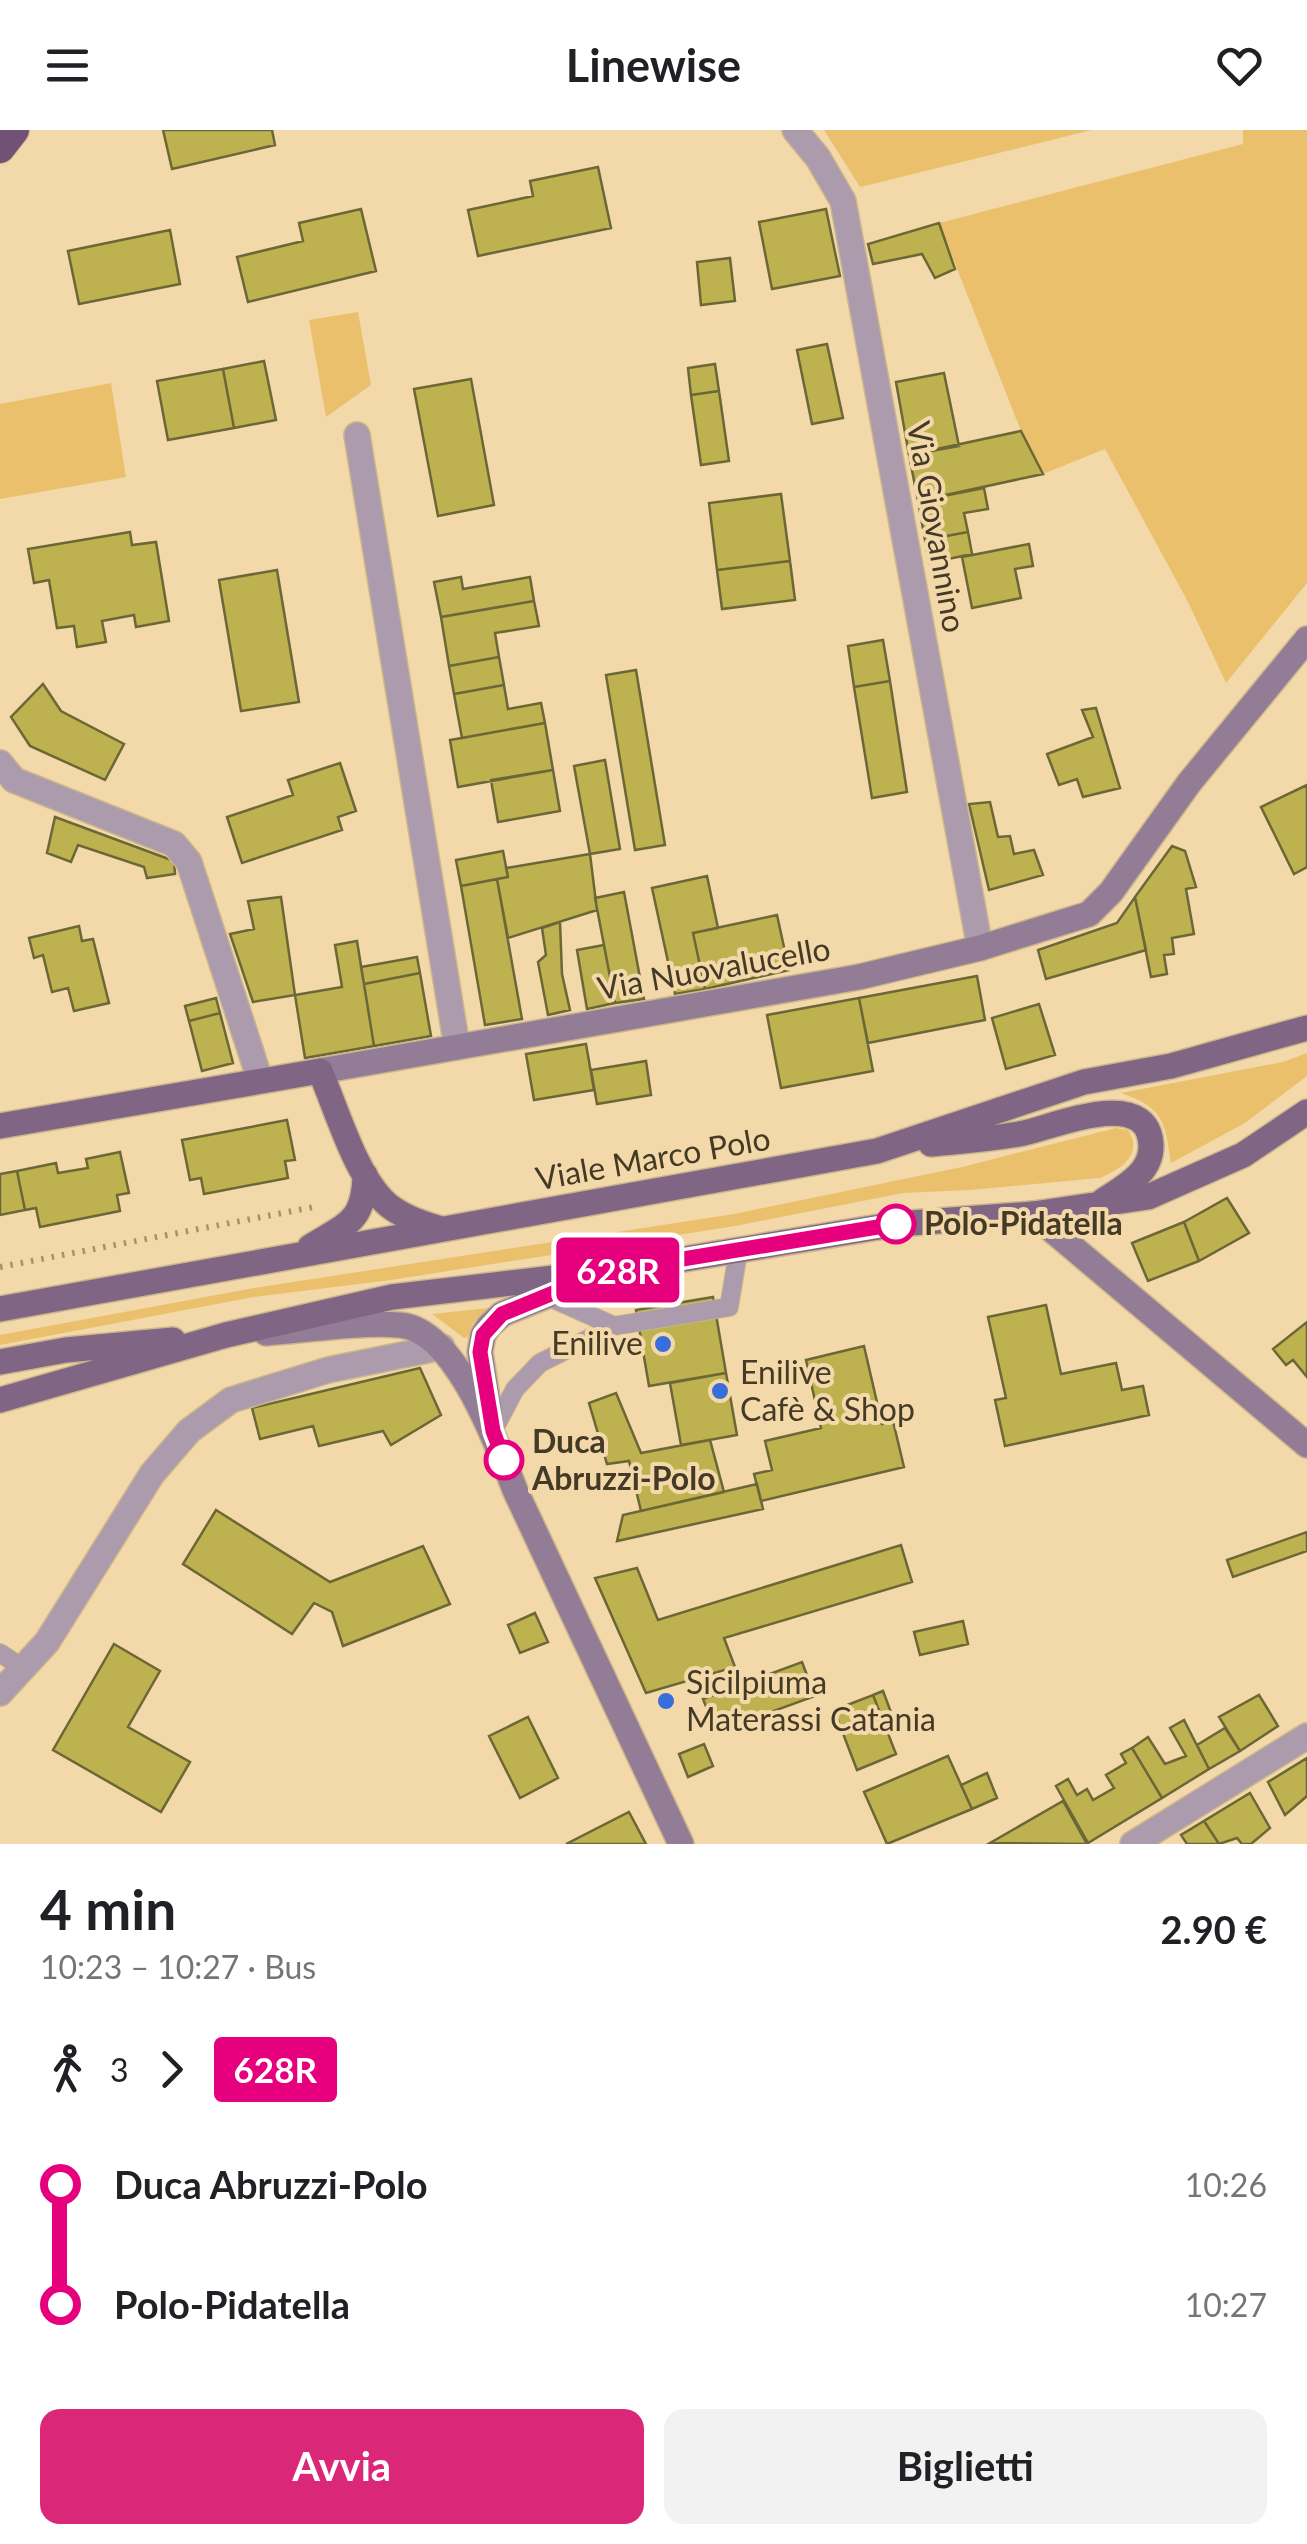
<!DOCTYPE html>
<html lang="it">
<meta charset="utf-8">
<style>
:root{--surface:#fff;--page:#f2f2f2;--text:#202124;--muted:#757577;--accent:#db2777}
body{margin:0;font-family:Lato,sans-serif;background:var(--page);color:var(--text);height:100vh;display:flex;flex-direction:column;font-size:38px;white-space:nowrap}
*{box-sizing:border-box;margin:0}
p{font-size:32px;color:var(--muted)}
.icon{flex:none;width:55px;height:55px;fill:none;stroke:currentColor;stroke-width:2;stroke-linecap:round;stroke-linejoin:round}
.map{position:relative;height:1714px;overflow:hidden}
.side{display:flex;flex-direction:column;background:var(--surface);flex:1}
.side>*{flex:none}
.badge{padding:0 20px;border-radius:8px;font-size:35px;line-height:65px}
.map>.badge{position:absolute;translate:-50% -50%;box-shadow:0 0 0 5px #fff}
.legs{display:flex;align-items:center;gap:15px;height:110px;padding:0 40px;font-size:32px}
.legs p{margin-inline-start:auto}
.overview{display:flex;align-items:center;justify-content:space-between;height:170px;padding:0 40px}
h1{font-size:55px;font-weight:700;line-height:75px}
.button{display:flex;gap:20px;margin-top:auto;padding:20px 40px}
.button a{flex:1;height:115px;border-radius:20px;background:var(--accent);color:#fff;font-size:40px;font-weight:700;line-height:115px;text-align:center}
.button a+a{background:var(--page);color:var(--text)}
ul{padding:0 40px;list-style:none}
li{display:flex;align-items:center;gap:35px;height:120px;font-size:38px}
li i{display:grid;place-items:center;width:15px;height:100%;margin:0 12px;background:currentColor}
li i::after{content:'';width:25px;height:25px;margin:-12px;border:8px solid;border-radius:50%;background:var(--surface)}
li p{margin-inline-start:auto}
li:first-child i{background:linear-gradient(#0000 50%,currentColor 0)}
li:last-child i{background:linear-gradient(currentColor 50%,#0000 0)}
header{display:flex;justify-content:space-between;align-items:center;height:130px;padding:0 40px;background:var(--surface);font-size:45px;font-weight:700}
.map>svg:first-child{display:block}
.green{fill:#ebc06c}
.building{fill:#bdb24f;stroke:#6c6736;stroke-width:2.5}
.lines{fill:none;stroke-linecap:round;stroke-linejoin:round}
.lane-casing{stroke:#ccb68c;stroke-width:20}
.street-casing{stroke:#ccb68c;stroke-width:28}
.secondary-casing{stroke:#ccb68c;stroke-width:28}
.primary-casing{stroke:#ccb68c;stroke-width:28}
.highway-casing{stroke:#ccb68c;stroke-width:32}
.path{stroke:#a5926f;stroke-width:6;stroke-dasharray:2.5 8;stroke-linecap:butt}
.lane{stroke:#ab9bad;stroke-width:18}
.street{stroke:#ab9bad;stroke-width:25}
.secondary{stroke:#937c96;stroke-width:25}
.primary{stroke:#816585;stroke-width:25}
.highway{stroke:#725176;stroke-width:30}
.line-1-casing{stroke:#fff;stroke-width:22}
.line-1{stroke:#e6007e;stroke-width:15}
.stop-1-dot{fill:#fff;stroke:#e6007e;stroke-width:5}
.poi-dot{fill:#386ddc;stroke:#f3d9a9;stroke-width:4}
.labels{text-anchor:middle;stroke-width:8;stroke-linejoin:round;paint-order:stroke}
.street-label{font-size:32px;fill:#443a26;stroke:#f3d9a9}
.stop-label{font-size:32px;font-weight:bold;fill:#443a26;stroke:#f3d9a9;text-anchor:start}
.poi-label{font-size:32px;fill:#443a26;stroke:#f3d9a9;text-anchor:start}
</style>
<header><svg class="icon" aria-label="menu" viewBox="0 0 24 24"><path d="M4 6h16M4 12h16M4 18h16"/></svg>Linewise<svg class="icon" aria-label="heart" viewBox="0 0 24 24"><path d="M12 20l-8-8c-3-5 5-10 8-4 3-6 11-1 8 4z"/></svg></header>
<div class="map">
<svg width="1307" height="1714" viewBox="0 0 1307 1714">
<rect width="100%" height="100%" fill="#f3d9a9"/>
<!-- green -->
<path class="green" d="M824,0H1092L860,57Z
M1243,0H1307V453L1226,553L1188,472L1105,319L1043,344L1021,301L939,93L1243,14Z
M358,182L371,255L326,287L309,190Z
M111,253L126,347L0,369V274Z
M1307,923V946L1245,993L1171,1033C1165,990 1163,978 1121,963L1283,932Z
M1116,998L1128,1000C1144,1024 1121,1039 1100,1048L970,1060L903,1063L735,1096L391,1150L254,1167L0,1215V1205L254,1158L734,1084L962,1037Z
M489,1178L473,1193L468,1207L464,1208L432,1184Z"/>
<!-- building -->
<path class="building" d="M163,0H272L275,15L172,39Z
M598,37L611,98L478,126L468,80L533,66L530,51Z
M361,79L376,141L248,172L237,127L303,111L299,93Z
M826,79L840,146L772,159L759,92Z
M939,93L955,139L935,148L922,124L873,134L868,114Z
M170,100L180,154L79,174L68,121Z
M730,128L735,171L701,175L697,132Z
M827,214L843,288L812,294L797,220Z
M264,231L276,290L234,298L223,239Z
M715,234L719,261L691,265L688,238Z
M223,239L234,298L168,310L157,251Z
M944,243L959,316L909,325L896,252Z
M471,249L494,375L438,386L414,259Z
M719,261L729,331L701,335L691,265Z
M1021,301L1043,344L918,371L909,325Z
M984,358L988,379L964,383L968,402L925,410L918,371Z
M781,364L790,431L717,440L709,373Z
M130,402L132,415L156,412L169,491L136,497L134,485L102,491L106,512L77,517L74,496L57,498L49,450L34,453L28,419Z
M968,402L972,424L929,433L925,410Z
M1029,414L1033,436L1015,439L1021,468L972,478L962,427Z
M790,431L795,470L722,479L717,440Z
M277,440L299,572L241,581L219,450Z
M461,447L463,459L530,447L534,471L441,487L434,452Z
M534,471L539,496L495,503L499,527L449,536L441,487Z
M883,510L890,551L854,557L848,516Z
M499,527L504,555L454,564L449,536Z
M636,540L665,715L635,720L606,545Z
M890,551L907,662L872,668L854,557Z
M43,554L61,581L124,614L105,650L30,616L11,587Z
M504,555L508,579L541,573L545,593L462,608L454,564Z
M1096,578L1120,658L1083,667L1077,649L1059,655L1047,624L1093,607L1082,580Z
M545,593L553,640L458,657L450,610Z
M605,630L620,719L590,724L574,636Z
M340,633L356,681L338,687L342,700L242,733L227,687L293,665L288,650Z
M553,640L560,681L498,692L491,650Z
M1307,655V737L1294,744L1261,677Z
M990,672L998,707L1010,706L1014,724L1034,720L1043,745L989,760L969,674Z
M55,687L174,731L175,744L147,748L144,737L78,715L71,732L47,723Z
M1172,716L1185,721L1196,757L1186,759L1194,804L1172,808L1174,824L1164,825L1167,844L1151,847L1135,767Z
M503,721L508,747L461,756L456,730Z
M590,724L597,780L508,808L497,749L508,747L506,738Z
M707,746L718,798L693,803L705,859L675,864L652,758Z
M497,749L522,889L485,895L461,756Z
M624,762L644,869L615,873L595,768Z
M281,767L295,865L253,872L230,804L254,799L248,771Z
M1135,767L1146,820L1046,849L1038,820L1117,793Z
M777,785L789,840L705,859L693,803Z
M560,792L562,844L570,880L548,885L538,832L546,825L542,798Z
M79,796L82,811L93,809L109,873L74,881L68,858L52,862L43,825L34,828L29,808Z
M357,811L374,916L305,928L295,865L342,857L335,815Z
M604,815L615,873L587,879L577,820Z
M417,827L420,843L364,854L361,837Z
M420,843L431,906L374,916L364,854Z
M977,846L985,890L868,913L859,868Z
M216,868L220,883L189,891L185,876Z
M859,868L873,941L781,958L767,885Z
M1039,874L1055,925L1006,939L992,888Z
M220,883L233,933L202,941L189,891Z
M586,914L594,960L534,970L526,924Z
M646,931L651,965L597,974L591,940Z
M287,990L295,1030L285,1031L288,1048L204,1064L201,1048L190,1050L182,1010Z
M120,1022L129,1063L117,1065L120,1081L40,1097L36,1078L25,1080L17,1041L56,1033L58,1043L88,1038L86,1029Z
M17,1041L25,1080L0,1085V1044Z
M1227,1068L1249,1103L1199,1131L1184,1092Z
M1184,1092L1199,1131L1148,1151L1132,1113Z
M713,1167L726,1243L649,1256L636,1180Z
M1046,1175L1061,1244L1116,1233L1122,1260L1143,1256L1149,1285L1005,1316L995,1270L1006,1268L988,1187Z
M1307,1192V1247L1293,1230L1286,1235L1273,1219Z
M864,1216L882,1294L893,1291L904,1337L761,1371L754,1344L772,1340L765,1311L821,1298L806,1230Z
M420,1238L441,1285L391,1315L383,1301L319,1316L313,1296L260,1309L252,1278Z
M726,1243L737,1305L681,1315L670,1253Z
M616,1263L641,1323L710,1310L724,1362L641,1381L629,1331L607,1334L589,1273Z
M757,1354L763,1379L617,1411L623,1385Z
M216,1380L330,1452L423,1416L450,1474L343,1516L332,1482L314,1473L292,1504L183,1434Z
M1307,1402V1421L1233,1447L1227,1430Z
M901,1415L912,1452L724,1508L735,1537L646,1563L595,1448L637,1438L658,1490Z
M535,1483L548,1512L520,1523L508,1495Z
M963,1491L968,1514L920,1525L914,1502Z
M114,1514L160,1541L128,1597L190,1632L161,1682L53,1620Z
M802,1532L815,1566L716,1602L703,1569Z
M883,1561L892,1585L882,1588L873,1565Z
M873,1565L896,1624L857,1640L834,1580Z
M1259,1565L1278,1596L1240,1621L1219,1587Z
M528,1587L558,1648L520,1668L489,1606Z
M1184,1590L1209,1639L1162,1668L1132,1618L1148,1607L1165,1634L1186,1626L1170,1598Z
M1225,1598L1240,1621L1209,1639L1197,1615Z
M704,1614L713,1636L688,1647L679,1624Z
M1132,1618L1162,1668L1088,1713L1056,1656L1068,1649L1077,1665L1087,1659L1093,1670L1114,1658L1106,1645L1126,1633L1121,1624Z
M948,1626L972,1679L887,1714L864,1662Z
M1307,1628V1666L1285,1685L1268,1652Z
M987,1643L997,1668L972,1679L961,1655Z
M1250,1663L1270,1698L1251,1714H1242L1237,1708L1219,1714L1204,1691Z
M1063,1671L1087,1714L990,1713Z
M629,1682L646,1714H566Z
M1204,1691L1219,1714H1187L1181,1705Z"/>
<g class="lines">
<!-- lane casing -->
<g class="lane-casing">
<path id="lane" d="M549,1167L614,1196
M493,1301L515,1259L540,1233L614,1196L729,1177L738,1123
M0,1523L24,1539"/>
</g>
<!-- street casing -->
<g class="street-casing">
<path id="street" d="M795,0L818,28L843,71L980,818
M357,305L457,917
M0,633L14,650L174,714L189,732L260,950
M0,1563L47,1512L152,1344L189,1301L231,1270L328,1240L442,1217
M1133,1714L1307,1606"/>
</g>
<!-- secondary casing -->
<g class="secondary-casing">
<path id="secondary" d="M320,941L859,847L980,818L1089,784L1111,762L1189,653L1307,509
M1033,1084L1307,1315
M266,1203C309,1200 356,1192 399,1195C455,1198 497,1314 515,1360L681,1714
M489,1281L480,1222L483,1205L489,1196L502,1184L598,1145"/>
</g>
<!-- primary casing -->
<g class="primary-casing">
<path id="primary" d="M0,996L320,941C337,980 356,1048 388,1075C403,1087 420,1093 438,1098
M931,1014C962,1011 994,1009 1024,1003C1056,996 1148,956 1151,1015C1152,1043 1124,1057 1103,1071
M310,1117C347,1094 364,1092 365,1045
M0,1179L877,1021L1084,952L1171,936L1307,898
M0,1232L66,1220L173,1210
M0,1270L226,1205L392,1167L605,1142L897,1094L1033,1084L1148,1067L1243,1025L1307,982"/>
</g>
<!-- highway casing -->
<g class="highway-casing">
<path id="highway" d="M0,18L14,0"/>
</g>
<!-- path -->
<path class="path" d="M0,1137L319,1076"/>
<!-- lane -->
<use href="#lane" class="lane"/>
<!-- street -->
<use href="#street" class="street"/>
<!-- secondary -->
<use href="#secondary" class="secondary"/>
<!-- primary -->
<use href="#primary" class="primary"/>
<!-- highway -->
<use href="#highway" class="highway"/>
</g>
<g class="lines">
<!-- line-1 casing -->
<g class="line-1-casing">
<path id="line-1" d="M504,1330L493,1301L480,1222L483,1205L502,1184L604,1142L896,1094"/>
</g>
<!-- line-1 -->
<use href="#line-1" class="line-1"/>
</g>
<!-- markers -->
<g class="stop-1-dot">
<circle cx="896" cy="1094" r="18"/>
<circle cx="504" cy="1330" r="18"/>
</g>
<g class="poi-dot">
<circle cx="663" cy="1214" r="10"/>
<circle cx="720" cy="1261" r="10"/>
<circle cx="666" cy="1571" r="10"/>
</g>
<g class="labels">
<!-- street labels -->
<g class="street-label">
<text transform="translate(936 397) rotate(80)" y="11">Via Giovannino</text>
<text transform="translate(714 839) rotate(-10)" y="11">Via Nuovalucello</text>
<text transform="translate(653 1029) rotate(-10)" y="11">Viale Marco Polo</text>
</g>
<!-- stop labels -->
<g class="stop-label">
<text x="924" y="1105">Polo-Pidatella</text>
<text x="532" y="1323">Duca<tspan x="532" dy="37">Abruzzi-Polo</tspan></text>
</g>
<!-- poi labels -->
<g class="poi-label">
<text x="643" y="1225" text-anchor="end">Enilive</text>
<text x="740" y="1254">Enilive<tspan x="740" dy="37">Cafè &amp; Shop</tspan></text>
<text x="686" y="1564">Sicilpiuma<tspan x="686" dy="37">Materassi Catania</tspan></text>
</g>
</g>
</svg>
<b class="badge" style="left:618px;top:1140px;background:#e6007e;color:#fff">628R</b>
</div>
<section class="side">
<div class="overview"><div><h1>4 min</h1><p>10:23 – 10:27 · Bus</p></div><b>2.90 €</b></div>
<div class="legs"><svg class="icon" aria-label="walk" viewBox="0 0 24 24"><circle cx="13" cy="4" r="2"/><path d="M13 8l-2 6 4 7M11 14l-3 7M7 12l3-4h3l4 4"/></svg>3<svg class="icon" aria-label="forward" viewBox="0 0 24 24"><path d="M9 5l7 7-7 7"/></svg><b class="badge" style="background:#e6007e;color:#fff">628R</b></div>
<ul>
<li><i style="color:#e6007e"></i><b>Duca Abruzzi-Polo</b><p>10:26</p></li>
<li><i style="color:#e6007e"></i><b>Polo-Pidatella</b><p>10:27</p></li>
</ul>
<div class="button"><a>Avvia</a><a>Biglietti</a></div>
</section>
